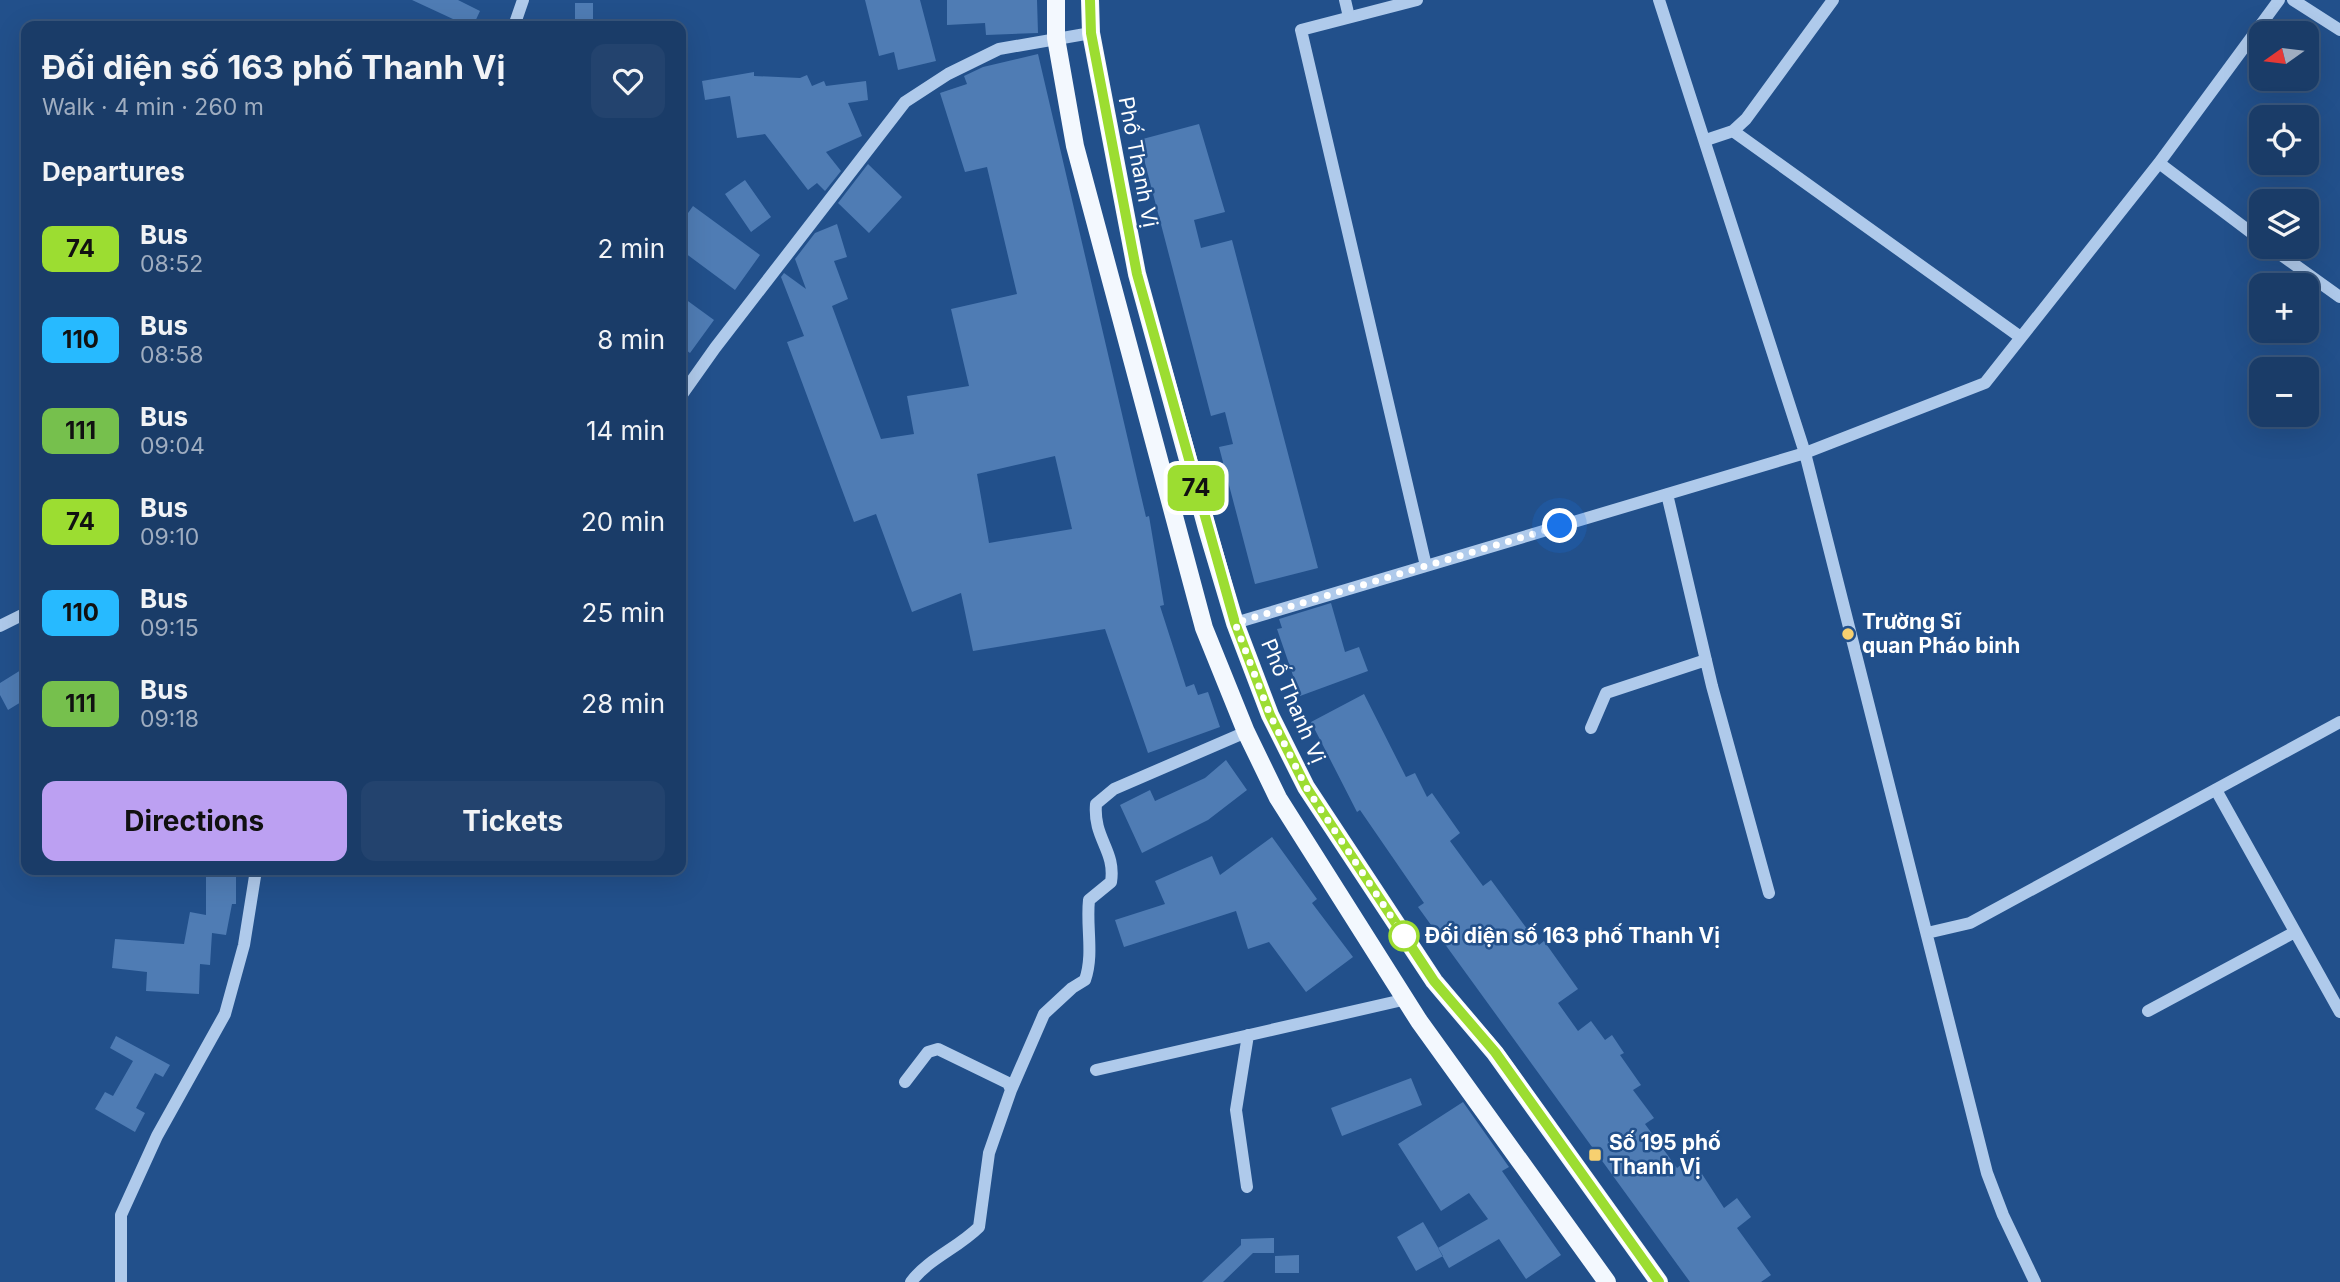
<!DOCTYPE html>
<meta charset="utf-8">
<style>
:root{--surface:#1a3c68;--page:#23436e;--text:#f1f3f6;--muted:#9fadc0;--line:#38567c;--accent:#bca0f2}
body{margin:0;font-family:Inter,sans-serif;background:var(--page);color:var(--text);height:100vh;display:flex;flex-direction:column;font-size:26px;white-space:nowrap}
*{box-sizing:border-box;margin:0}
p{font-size:23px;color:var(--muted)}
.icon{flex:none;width:38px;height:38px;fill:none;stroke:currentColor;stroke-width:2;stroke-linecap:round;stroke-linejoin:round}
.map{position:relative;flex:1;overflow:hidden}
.sheet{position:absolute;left:21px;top:21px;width:665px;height:854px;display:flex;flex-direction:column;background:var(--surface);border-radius:14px;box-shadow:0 7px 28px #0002,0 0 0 2px var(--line)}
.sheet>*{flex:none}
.badge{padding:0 14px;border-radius:10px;font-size:24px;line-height:46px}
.needle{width:46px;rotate:256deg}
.controls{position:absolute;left:2249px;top:21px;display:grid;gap:14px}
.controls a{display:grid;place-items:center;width:70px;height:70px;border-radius:14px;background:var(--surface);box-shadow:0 7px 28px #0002,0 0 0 2px var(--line);font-size:35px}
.you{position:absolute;width:35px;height:35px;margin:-18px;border:5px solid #fff;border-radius:50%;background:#1a73e8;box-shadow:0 0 0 10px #1a73e833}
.map>.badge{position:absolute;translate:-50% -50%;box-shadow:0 0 0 4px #fff}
h2{padding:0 21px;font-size:26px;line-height:63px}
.round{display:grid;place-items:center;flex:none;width:74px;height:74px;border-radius:14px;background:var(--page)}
.overview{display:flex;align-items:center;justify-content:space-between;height:119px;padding:0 21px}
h1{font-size:33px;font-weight:700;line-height:52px}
.action{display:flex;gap:14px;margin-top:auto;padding:14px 21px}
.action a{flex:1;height:80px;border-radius:14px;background:var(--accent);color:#111;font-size:28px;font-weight:700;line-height:80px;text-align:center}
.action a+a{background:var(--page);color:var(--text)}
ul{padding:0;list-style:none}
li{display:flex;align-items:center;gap:21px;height:91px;padding:0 21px}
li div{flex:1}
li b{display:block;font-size:26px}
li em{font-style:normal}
li .badge{min-width:77px;font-weight:700;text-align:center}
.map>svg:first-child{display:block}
.building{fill:#4f7cb4;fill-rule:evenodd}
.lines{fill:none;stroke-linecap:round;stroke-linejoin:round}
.minor{stroke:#afcaeb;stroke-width:12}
.major{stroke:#f3f8fe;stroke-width:18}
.line-casing{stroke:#fff;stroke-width:16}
.line{stroke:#9cdd31;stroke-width:10}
.walk{stroke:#fff;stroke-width:7;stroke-dasharray:0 12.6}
.poi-dot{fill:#f7d070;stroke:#22508b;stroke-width:2.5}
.stop-dot{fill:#fff;stroke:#9cdd31;stroke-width:3.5}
.labels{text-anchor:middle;stroke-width:5;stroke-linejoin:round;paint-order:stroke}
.street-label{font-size:21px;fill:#fff;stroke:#22508b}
.poi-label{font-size:21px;font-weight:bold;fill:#fff;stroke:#22508b;text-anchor:start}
.stop-label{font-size:21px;font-weight:bold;fill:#fff;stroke:#22508b;text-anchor:start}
</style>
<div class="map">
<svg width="2340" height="1282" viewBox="0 0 2340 1282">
<rect width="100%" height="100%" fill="#22508b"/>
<!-- building -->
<path class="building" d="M412,0H458L480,11L473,26H468Z
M865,0H920L936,61L898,70L894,52L879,56Z
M947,0H1037L1038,33L986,35L985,23L947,25Z
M575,3H593V26H575Z
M1038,54L1146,517L1149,516L1164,605L1160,606L1186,687L1194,684L1198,695L1208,692L1220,727L1148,753L1105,629L973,651L961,593L912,612L876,514L854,522L787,342L804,336L781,277L784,273L806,289L795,259L815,233L837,224L847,257L834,261L848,299L832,306L881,439L914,434L907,396L969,386L951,309L1017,294L987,167L965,172L940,93L967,84L964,76L983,67ZM1055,456L1072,529L989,543L977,474Z
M754,72V76L800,78L807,75L812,86L824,81L826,86L866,81L868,100L848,103L862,136L826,152L841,171L825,191L817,183L808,190L765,134L737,138L730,96L705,100L702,81Z
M1199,124L1225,212L1194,220L1201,248L1232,240L1318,568L1255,584L1219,447L1233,444L1225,412L1211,416L1139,140Z
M868,164L902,197L869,233L838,203Z
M745,180L771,217L751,232L725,194Z
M693,206L760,255L735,290L681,250V223Z
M681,296L714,320L690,353L681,346Z
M1331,603L1345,652L1359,647L1368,671L1300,696L1277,629L1282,628L1279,619Z
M21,670L26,679V699L8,710L0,695V683Z
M1364,694L1406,777L1415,773L1427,797L1432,793L1460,833L1450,841L1483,886L1491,880L1539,945L1544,941L1578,989L1558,1003L1578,1031L1591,1021L1605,1040L1612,1035L1624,1053L1620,1055L1641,1085L1633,1090L1654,1118L1645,1124L1677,1168L1691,1157L1724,1208L1737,1198L1751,1217L1737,1228L1771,1275L1761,1282H1690L1418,907L1424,903L1360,810L1357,812L1311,722Z
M1226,760L1247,790L1208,820L1142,853L1120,805L1150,790L1155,801L1205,778Z
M1272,837L1317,899L1312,903L1353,957L1306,992L1269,942L1248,949L1236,911L1124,947L1115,920L1165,904L1155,881L1212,856L1220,875Z
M206,870H236V904H232L226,935L212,933L210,965L200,964L199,994L146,991L147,972L112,968L115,939L184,944L190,912L206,915Z
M116,1036L170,1065L163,1077L155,1073L136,1108L145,1113L135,1132L95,1109L105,1092L113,1096L133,1061L110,1048Z
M1411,1078L1422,1105L1342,1136L1331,1108Z
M1463,1102L1509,1167L1502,1171L1561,1255L1526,1279L1499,1239L1449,1268L1438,1248L1488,1219L1469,1193L1441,1211L1398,1144Z
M1423,1222L1443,1256L1416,1271L1397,1237Z
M1274,1238V1253H1253L1223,1282H1202L1241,1245V1239Z
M1299,1255V1273H1275V1256Z"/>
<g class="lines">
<!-- minor -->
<path class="minor" d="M1345,0L1349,17
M1417,0L1301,30L1426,566
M1659,0L1805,453L1987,1173L2003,1215L2035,1282
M2293,0L2340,30
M514,26L523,0
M1733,131L2019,336
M1706,140L1733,131L1746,119L1833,0
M2159,163L2261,240
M2270,247L2340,297
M681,396L715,348L905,102L948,74L999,49L1091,33
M1667,494L1712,686L1769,893
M1235,623L1805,453L1985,383L2159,163L2279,0
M0,626L26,613
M1591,728L1606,693L1706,660
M2216,790L2340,1012
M1927,933L1970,923L2340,722
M2148,1011L2293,933
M1096,1070L1407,999
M905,1082L928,1052L938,1049L1008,1083L1011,1090L989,1153L979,1227C958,1248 928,1259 911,1282
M1011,1090L1044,1014L1072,988L1085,980C1094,954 1086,927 1089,900L1111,882C1116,850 1093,839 1096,804L1114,789L1246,732
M1247,1187L1236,1110L1248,1035
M121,1282V1215L157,1136L225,1014L244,945L256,870"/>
<!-- major -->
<path class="major" d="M1056,0V38L1075,146L1204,628L1246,732L1278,798L1419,1021L1607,1282
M1090,0L1091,33L1137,274L1207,529L1235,623L1270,715L1306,787L1434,981L1495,1053L1659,1282"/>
</g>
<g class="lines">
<!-- line casing -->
<g class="line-casing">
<path id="line" d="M1090,0L1091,33L1137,274L1235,623L1270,715L1306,787L1434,981L1495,1052L1659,1282"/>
</g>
<!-- line -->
<use href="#line" class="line"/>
<!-- walk -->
<path class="walk" d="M1404,936L1306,787L1270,715L1235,623L1560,526"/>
</g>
<!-- markers -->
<g class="poi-dot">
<circle cx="1848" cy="634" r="7"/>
<rect x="1588" y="1148" width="14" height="14" rx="3.5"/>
</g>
<circle class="stop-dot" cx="1404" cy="936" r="14"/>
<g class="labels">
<!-- street labels -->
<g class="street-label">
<text transform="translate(1138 162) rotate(79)" y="7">Phố Thanh Vị</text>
<text transform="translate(1293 701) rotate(67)" y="7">Phố Thanh Vị</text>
</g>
<!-- poi labels -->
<g class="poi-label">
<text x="1862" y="629">Trường Sĩ<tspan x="1862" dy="24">quan Pháo binh</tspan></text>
<text x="1609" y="1150">Số 195 phố<tspan x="1609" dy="24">Thanh Vị</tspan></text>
</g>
<!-- stop labels -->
<g class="stop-label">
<text x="1425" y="943">Đối diện số 163 phố Thanh Vị</text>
</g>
</g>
</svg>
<div class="controls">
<a><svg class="needle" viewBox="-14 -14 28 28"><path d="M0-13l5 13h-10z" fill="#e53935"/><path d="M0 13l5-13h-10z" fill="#9fadc0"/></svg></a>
<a><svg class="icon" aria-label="locate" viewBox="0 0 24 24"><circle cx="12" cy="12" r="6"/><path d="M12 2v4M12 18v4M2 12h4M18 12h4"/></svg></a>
<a><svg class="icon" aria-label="layers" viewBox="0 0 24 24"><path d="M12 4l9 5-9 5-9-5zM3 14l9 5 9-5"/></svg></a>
<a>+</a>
<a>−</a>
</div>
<div class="you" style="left:1560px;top:526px"></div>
<b class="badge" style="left:1196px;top:488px;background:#9cdd31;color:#111">74</b>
<section class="sheet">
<div class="overview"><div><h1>Đối diện số 163 phố Thanh Vị</h1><p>Walk · 4 min · 260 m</p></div><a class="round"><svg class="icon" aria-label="heart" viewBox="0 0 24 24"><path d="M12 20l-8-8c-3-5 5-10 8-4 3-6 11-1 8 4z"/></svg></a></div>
<h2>Departures</h2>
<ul>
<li><span class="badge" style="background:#9cdd31;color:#111">74</span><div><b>Bus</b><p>08:52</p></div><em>2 min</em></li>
<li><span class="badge" style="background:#27baff;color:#111">110</span><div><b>Bus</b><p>08:58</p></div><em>8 min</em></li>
<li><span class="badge" style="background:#76c04d;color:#111">111</span><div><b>Bus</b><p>09:04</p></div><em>14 min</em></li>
<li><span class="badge" style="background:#9cdd31;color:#111">74</span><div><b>Bus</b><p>09:10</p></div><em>20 min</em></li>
<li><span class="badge" style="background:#27baff;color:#111">110</span><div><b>Bus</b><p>09:15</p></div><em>25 min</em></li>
<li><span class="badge" style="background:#76c04d;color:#111">111</span><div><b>Bus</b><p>09:18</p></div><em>28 min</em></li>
</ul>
<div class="action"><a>Directions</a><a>Tickets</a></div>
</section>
</div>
